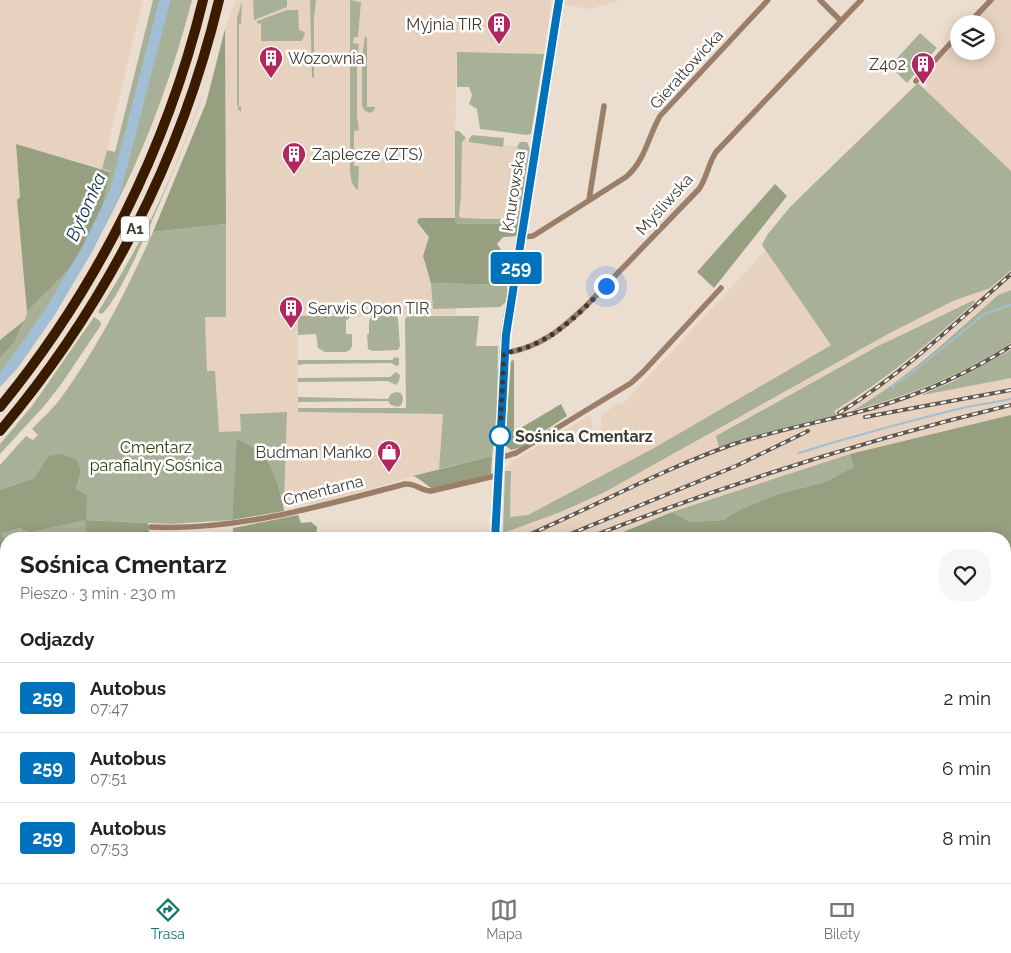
<!DOCTYPE html>
<html lang="pl">
<meta charset="utf-8">
<style>
:root{--surface:#fff;--page:#f6f6f6;--text:#222;--muted:#767676;--line:#e0e0e0;--accent:#0f766e}
body{margin:0;font-family:Raleway,sans-serif;background:var(--page);color:var(--text);height:100vh;display:flex;flex-direction:column;font-size:19px;white-space:nowrap}
*{box-sizing:border-box;margin:0}
p{font-size:16px;color:var(--muted)}
.icon{flex:none;width:28px;height:28px;fill:none;stroke:currentColor;stroke-width:2;stroke-linecap:round;stroke-linejoin:round}
.map{position:relative;flex:1;overflow:hidden}
.side{position:absolute;left:0px;top:532px;width:1011px;height:351px;display:flex;flex-direction:column;background:var(--surface);border-radius:20px 20px 0 0;box-shadow:0 2px 12px #0003}
.side>*{flex:none}
.badge{padding:0 10px;border-radius:4px;font-size:18px;line-height:32px}
.fabs{position:absolute;left:950px;top:15px;display:grid;gap:10px}
.fabs a{display:grid;place-items:center;width:45px;height:45px;border-radius:50%;background:var(--surface);box-shadow:0 2px 12px #0003;font-size:25px}
.you{position:absolute;width:25px;height:25px;margin:-12px;border:4px solid #fff;border-radius:50%;background:#1a73e8;box-shadow:0 0 0 8px #1a73e833}
.map>.badge{position:absolute;translate:-50% -50%;box-shadow:0 0 0 2px #fff}
h2{padding:0 20px;font-size:19px;line-height:45px}
.round{display:grid;place-items:center;flex:none;width:52px;height:52px;border-radius:20px;background:var(--page)}
.summary{display:flex;align-items:center;justify-content:space-between;height:85px;padding:0 20px}
h1{font-size:24px;font-weight:700;line-height:38px}
ul{padding:0;list-style:none}
li{display:flex;align-items:center;gap:15px;height:70px;padding:0 20px;border-top:1px solid var(--line)}
li div{flex:1}
li b{display:block;font-size:19px}
li em{font-style:normal}
li .badge{min-width:55px;font-weight:700;text-align:center}
.tab-bar{display:flex;justify-content:space-around;align-items:center;height:70px;border-top:1px solid var(--line);background:var(--surface);font-size:14px;color:var(--muted)}
.tab-bar a{display:grid;justify-items:center;gap:2px}
.tab-bar .on{color:var(--accent)}
.map>svg:first-child{display:block}
.built{fill:#e6d2bf;fill-rule:evenodd}
.green{fill:#a8b198}
.forest{fill:#96a081}
.lines{fill:none;stroke-linecap:round;stroke-linejoin:round}
.stream{stroke:#a1bed4;stroke-width:2}
.river{stroke:#a1bed4;stroke-width:11}
.street{stroke:#9a7e68;stroke-width:5.5}
.secondary{stroke:#76502d;stroke-width:9}
.highway{stroke:#391b00;stroke-width:10}
.rail-casing{stroke:#5f5850;stroke-width:4}
.rail{stroke:#fff;stroke-width:2;stroke-dasharray:5.5;stroke-linecap:butt}
.line-casing{stroke:#fff;stroke-width:11}
.line{stroke:#0072bc;stroke-width:8}
.walk{stroke:#3e3933;stroke-width:5;stroke-dasharray:0 9}
.stop-dot{fill:#fff;stroke:#0072bc;stroke-width:2.5}
.labels{text-anchor:middle;stroke-width:5;stroke-linejoin:round;paint-order:stroke}
.shield{fill:#fff;stroke:#787470;stroke-width:1}
.shield-label{font-size:15px;font-weight:bold;fill:#3e3933}
.poi-label{font-size:16px;fill:#3e3933;stroke:#fff;text-anchor:end}
.street-label{font-size:16px;fill:#3e3933;stroke:#fff}
.stop-label{font-size:16px;font-weight:bold;fill:#3e3933;stroke:#fff;text-anchor:start}
.park-label{font-size:16px;fill:#323e0a;stroke:#fff}
.water-label{font-size:18px;font-style:italic;fill:#0a2f47;stroke:#fff}
</style>
<div class="map">
<svg width="1011" height="883" viewBox="0 0 1011 883">
<rect width="100%" height="100%" fill="#ebddcf"/>
<!-- built -->
<path class="built" d="M0,0H143L102,169L16,144L20,198L17,200L27,312L25,320L0,340Z
M236,0H551L544,54L457,53L455,137L529,148L517,221L455,222L456,315L298,317V412L443,414L439,469L317,504L284,503L286,412L241,414V431L219,433L215,371H207L205,317L226,316L225,29Z
M566,0H619L591,9L565,5Z
M994,0H1011V171L925,89L928,86L922,80L959,39V51H986V24H973Z
M766,250L831,344L654,448L602,476L528,515L510,517L511,471H505L511,462L590,415L593,432L601,433V415L619,403L621,406Z
M1011,270V290L997,295L902,378L854,410L939,381L983,360L1011,343V350L990,362L923,394L1011,378V415L850,454L672,512L606,539H502L503,533L558,513L603,493L712,433L791,387L932,311L973,293L990,288ZM973,300L939,335L901,366L856,399L834,411L837,416L772,431L719,447L736,424L903,333Z
M1011,600V725L1005,724V603Z
M0,626H6V733L0,732Z"/>
<!-- green -->
<path class="green" d="M153,0H192C162,115 119,214 53,313C36,338 19,364 0,387V358C12,344 23,330 27,312L76,262L110,171L102,169L107,150L115,152Z
M253,0H287V7L254,20Z
M310,0H316L314,18V77L312,78Z
M350,0L361,2L358,37H354L353,43L359,44L357,59V116L359,130L354,131V166H359L358,190C351,186 351,178 350,171Z
M242,1L241,24H239V107H241V112L238,109L237,101V18Z
M287,10H298L299,30L305,32L303,39L301,41H261V24L257,23V21Z
M920,33L937,48L907,83L890,66Z
M365,36L367,38V107H375L374,111L370,113L365,111L362,106V57Z
M457,52L544,54L531,134L527,135L480,129L477,109L469,104L472,95L469,87H457Z
M918,83L1011,171V270L990,288L953,301L890,333L603,493L558,513L503,533L505,471H511L510,517L528,515L654,448L831,345L762,245L767,235L791,206Z
M202,97C193,126 120,307 101,314L98,312C118,280 137,248 153,215C172,176 187,137 202,97Z
M455,131H459L466,138L462,142L461,195L459,216L461,218C472,218 500,221 510,217C514,215 514,210 516,207L519,151L517,147L520,142H527L530,149L519,223L459,224L455,222Z
M472,135L504,138L503,147L469,142V139Z
M226,224V317H205L207,371H215L219,432L241,431L240,414L287,412L284,503L267,460L238,439L232,520L171,524L86,520L87,539H7L2,537L0,532L21,528L76,489L81,471L48,456L34,478L0,490V465L26,436L33,440L38,435L32,429C41,419 53,409 61,398C98,347 127,290 153,232Z
M431,283L507,285V301L500,307L433,309Z
M1011,290V343C963,375 907,396 852,411C906,380 951,336 998,295Z
M974,300L975,302C930,342 886,380 834,411L837,416L772,431L719,447L716,436L878,346Z
M298,316H349V319L346,320V334H352V346L350,350L346,352H325L318,348L316,334L298,335Z
M372,316H396L398,319L400,346L398,350L372,351L368,349L367,334H369V321Z
M408,316H479L476,346H498L497,413L492,456L439,469L443,414L298,412V408H406L405,319Z
M94,317L100,321L101,325L62,383L45,405L0,454V444L32,406Z
M1011,350V378L923,395V394L954,381Z
M395,357L399,358V365L396,366L392,363L305,364L298,365V360H392Z
M396,372L400,375L399,381L396,385L388,381L298,382V378L390,377Z
M396,392L401,393L403,398L402,404L398,407L391,405L388,401L298,402V397L388,399L391,394Z
M850,454L853,467L825,482L778,494L739,510L723,520L691,522L672,512Z
M1005,773H1011V883H988L984,878H1005Z
M553,878H610V883H552Z
M658,878H740L739,883H651L652,881L658,880Z
M791,878H859L857,883H791Z"/>
<!-- forest -->
<path class="forest" d="M225,29L226,224L153,232L206,103Z
M16,144L110,172L100,215L76,262L27,312L17,200L20,197Z
M775,184L787,196L714,288L697,272Z
M419,218H455V222L459,224L519,223L517,236L503,237L497,244L504,254L511,255L507,285L431,283L423,256L429,237L417,222Z
M25,320L14,342L0,358V340Z
M514,360V432L561,404L567,416L519,448L511,450L506,446L505,442L511,361Z
M1011,415V600L1005,603V539H606L672,512L691,522L723,520L739,510L778,494L825,482L853,467L850,454Z
M237,439C247,444 259,450 266,459C272,467 284,501 284,511L232,520Z
M62,454L77,460L81,471L76,489L87,495L86,520L148,523L150,537L233,533V528L298,515L301,523L311,522L317,527L316,539H87L85,520L30,532L20,528L1,533L2,537L7,539L6,590L0,591V490L34,478L48,456Z
M492,456L491,474L433,489C426,485 421,479 413,476Z"/>
<g class="lines">
<!-- stream -->
<path class="stream" d="M893,388L892,386L908,376L984,314L1011,305
M799,453C850,437 902,423 954,410C973,405 992,403 1011,399
M1005,775L1011,776"/>
<!-- river -->
<path class="river" d="M0,379L13,365L50,312L88,248L115,192L165,0"/>
<!-- street -->
<path class="street" d="M820,0L841,21
M968,24L991,0
M916,81L959,34
M589,200L604,106
M521,237L533,236L626,177C645,161 648,137 660,116L768,0
M504,353C540,348 562,329 587,305L699,189C707,178 708,164 716,152L861,0
M499,458L516,453L631,383L643,372L721,288
M151,527C238,531 321,506 405,484C416,483 421,491 431,491L499,475
M0,732L6,733
M310,878L356,879L366,883
M632,878L633,883
M898,878L905,883
M1,883L6,841
M74,883L75,878
M150,883L151,878
M201,883V878
M246,883V878
M550,883V878
M763,883L764,878
M884,883L887,878"/>
<!-- secondary -->
<path class="secondary" d="M495,537L505,335L559,0
M473,883V878"/>
<!-- highway -->
<path class="highway" d="M0,407C97,289 167,148 203,0
M0,431C105,307 181,159 219,0"/>
<!-- rail casing -->
<g class="rail-casing">
<path id="rail" d="M839,413C902,374 956,323 1011,274
M865,417L1011,390
M519,539C592,508 660,470 734,444C780,429 827,421 873,408C921,394 969,373 1011,346
M558,539L736,466L808,431
M585,539C724,485 866,440 1011,405
M0,631H6
M0,639H6
M1005,668H1011
M0,678H6
M1005,690L1011,691
M0,696H6
M0,707H6
M1005,718L1011,719
M0,720H6
M979,878L983,883"/>
</g>
<!-- rail -->
<use href="#rail" class="rail"/>
</g>
<g class="lines">
<!-- line casing -->
<g class="line-casing">
<path id="line" d="M495,539L506,335L559,0"/>
</g>
<!-- line -->
<use href="#line" class="line"/>
<!-- walk -->
<path class="walk" d="M500,436L504,353C549,346 576,317 606,286"/>
</g>
<!-- icons -->
<defs>
<g id="building-pin" transform="scale(1.25)"><path d="M0 17L-7.5 6A9.5 9.5 0 1 1 7.5 6Z" fill="#b3275f" stroke="#fff"/><path d="M-4-6H4V6H1V3H-1V6H-4ZM-2.5-4.3h1.7v1.8h-1.7ZM.8-4.3h1.7v1.8H.8ZM-2.5-1h1.7V.8h-1.7ZM.8-1h1.7V.8H.8Z" fill="#fff"/></g>
<g id="shop-pin" transform="scale(1.25)"><path d="M0 17L-7.5 6A9.5 9.5 0 1 1 7.5 6Z" fill="#b3275f" stroke="#fff"/><path d="M-5-2.5h2.3a2.7 3.5 0 0 1 5.4 0H5L5.5 6h-11ZM-1.5-2.5h3a1.5 2.3 0 0 0-3 0Z" fill="#fff"/></g>
</defs>
<g fill-rule="evenodd">
<use href="#building-pin" x="499" y="24"/>
<use href="#building-pin" x="271" y="58"/>
<use href="#building-pin" x="923" y="64"/>
<use href="#building-pin" x="294" y="154"/>
<use href="#building-pin" x="291" y="308"/>
<use href="#shop-pin" x="389" y="452"/>
</g>
<!-- markers -->
<circle class="stop-dot" cx="500" cy="436" r="10"/>
<g class="labels">
<!-- shield labels -->
<rect class="shield" x="121" y="216.5" width="28" height="25" rx="4"/>
<g class="shield-label">
<text x="135" y="234">A1</text>
</g>
<!-- poi labels -->
<g class="poi-label">
<text x="482" y="30">Myjnia TIR</text>
<text x="288" y="64" text-anchor="start">Wozownia</text>
<text x="906" y="70">Z402</text>
<text x="312" y="160" text-anchor="start">Zaplecze (ZTS)</text>
<text x="308" y="314" text-anchor="start">Serwis Opon TIR</text>
<text x="372" y="458">Budman Mańko</text>
</g>
<!-- street labels -->
<g class="street-label">
<text transform="translate(686 69) rotate(-48)" y="6">Gierałtowicka</text>
<text transform="translate(513 191) rotate(-81)" y="6">Knurowska</text>
<text transform="translate(664 204) rotate(-48)" y="6">Myśliwska</text>
<text transform="translate(323 490) rotate(-14)" y="6">Cmentarna</text>
</g>
<!-- stop labels -->
<g class="stop-label">
<text x="515" y="442">Sośnica Cmentarz</text>
</g>
<!-- park labels -->
<g class="park-label">
<text x="156" y="453">Cmentarz<tspan x="156" dy="18">parafialny Sośnica</tspan></text>
</g>
<!-- water labels -->
<g class="water-label">
<text transform="translate(86 207) rotate(-66)" y="6">Bytomka</text>
</g>
</g>
</svg>
<div class="fabs">
<a><svg class="icon" aria-label="layers" viewBox="0 0 24 24"><path d="M12 4l9 5-9 5-9-5zM3 14l9 5 9-5"/></svg></a>
</div>
<div class="you" style="left:606px;top:286px"></div>
<b class="badge" style="left:516px;top:268px;background:#0072bc;color:#fff">259</b>
<section class="side">
<div class="summary"><div><h1>Sośnica Cmentarz</h1><p>Pieszo · 3 min · 230 m</p></div><a class="round"><svg class="icon" aria-label="heart" viewBox="0 0 24 24"><path d="M12 20l-8-8c-3-5 5-10 8-4 3-6 11-1 8 4z"/></svg></a></div>
<h2>Odjazdy</h2>
<ul>
<li><span class="badge" style="background:#0072bc;color:#fff">259</span><div><b>Autobus</b><p>07:47</p></div><em>2 min</em></li>
<li><span class="badge" style="background:#0072bc;color:#fff">259</span><div><b>Autobus</b><p>07:51</p></div><em>6 min</em></li>
<li><span class="badge" style="background:#0072bc;color:#fff">259</span><div><b>Autobus</b><p>07:53</p></div><em>8 min</em></li>
</ul>
</section>
</div>
<nav class="tab-bar">
<a class="on"><svg class="icon" aria-label="directions" viewBox="0 0 24 24"><path d="M12 3l9 9-9 9-9-9zM9 14v-3h6M13 9l2 2-2 2"/></svg>Trasa</a>
<a><svg class="icon" aria-label="map" viewBox="0 0 24 24"><path d="M3 6l6-2 6 2 6-2v14l-6 2-6-2-6 2zM9 4v14M15 6v14"/></svg>Mapa</a>
<a><svg class="icon" aria-label="tickets" viewBox="0 0 24 24"><path d="M3 7h18v10H3zM15 7v10"/></svg>Bilety</a>
</nav>
